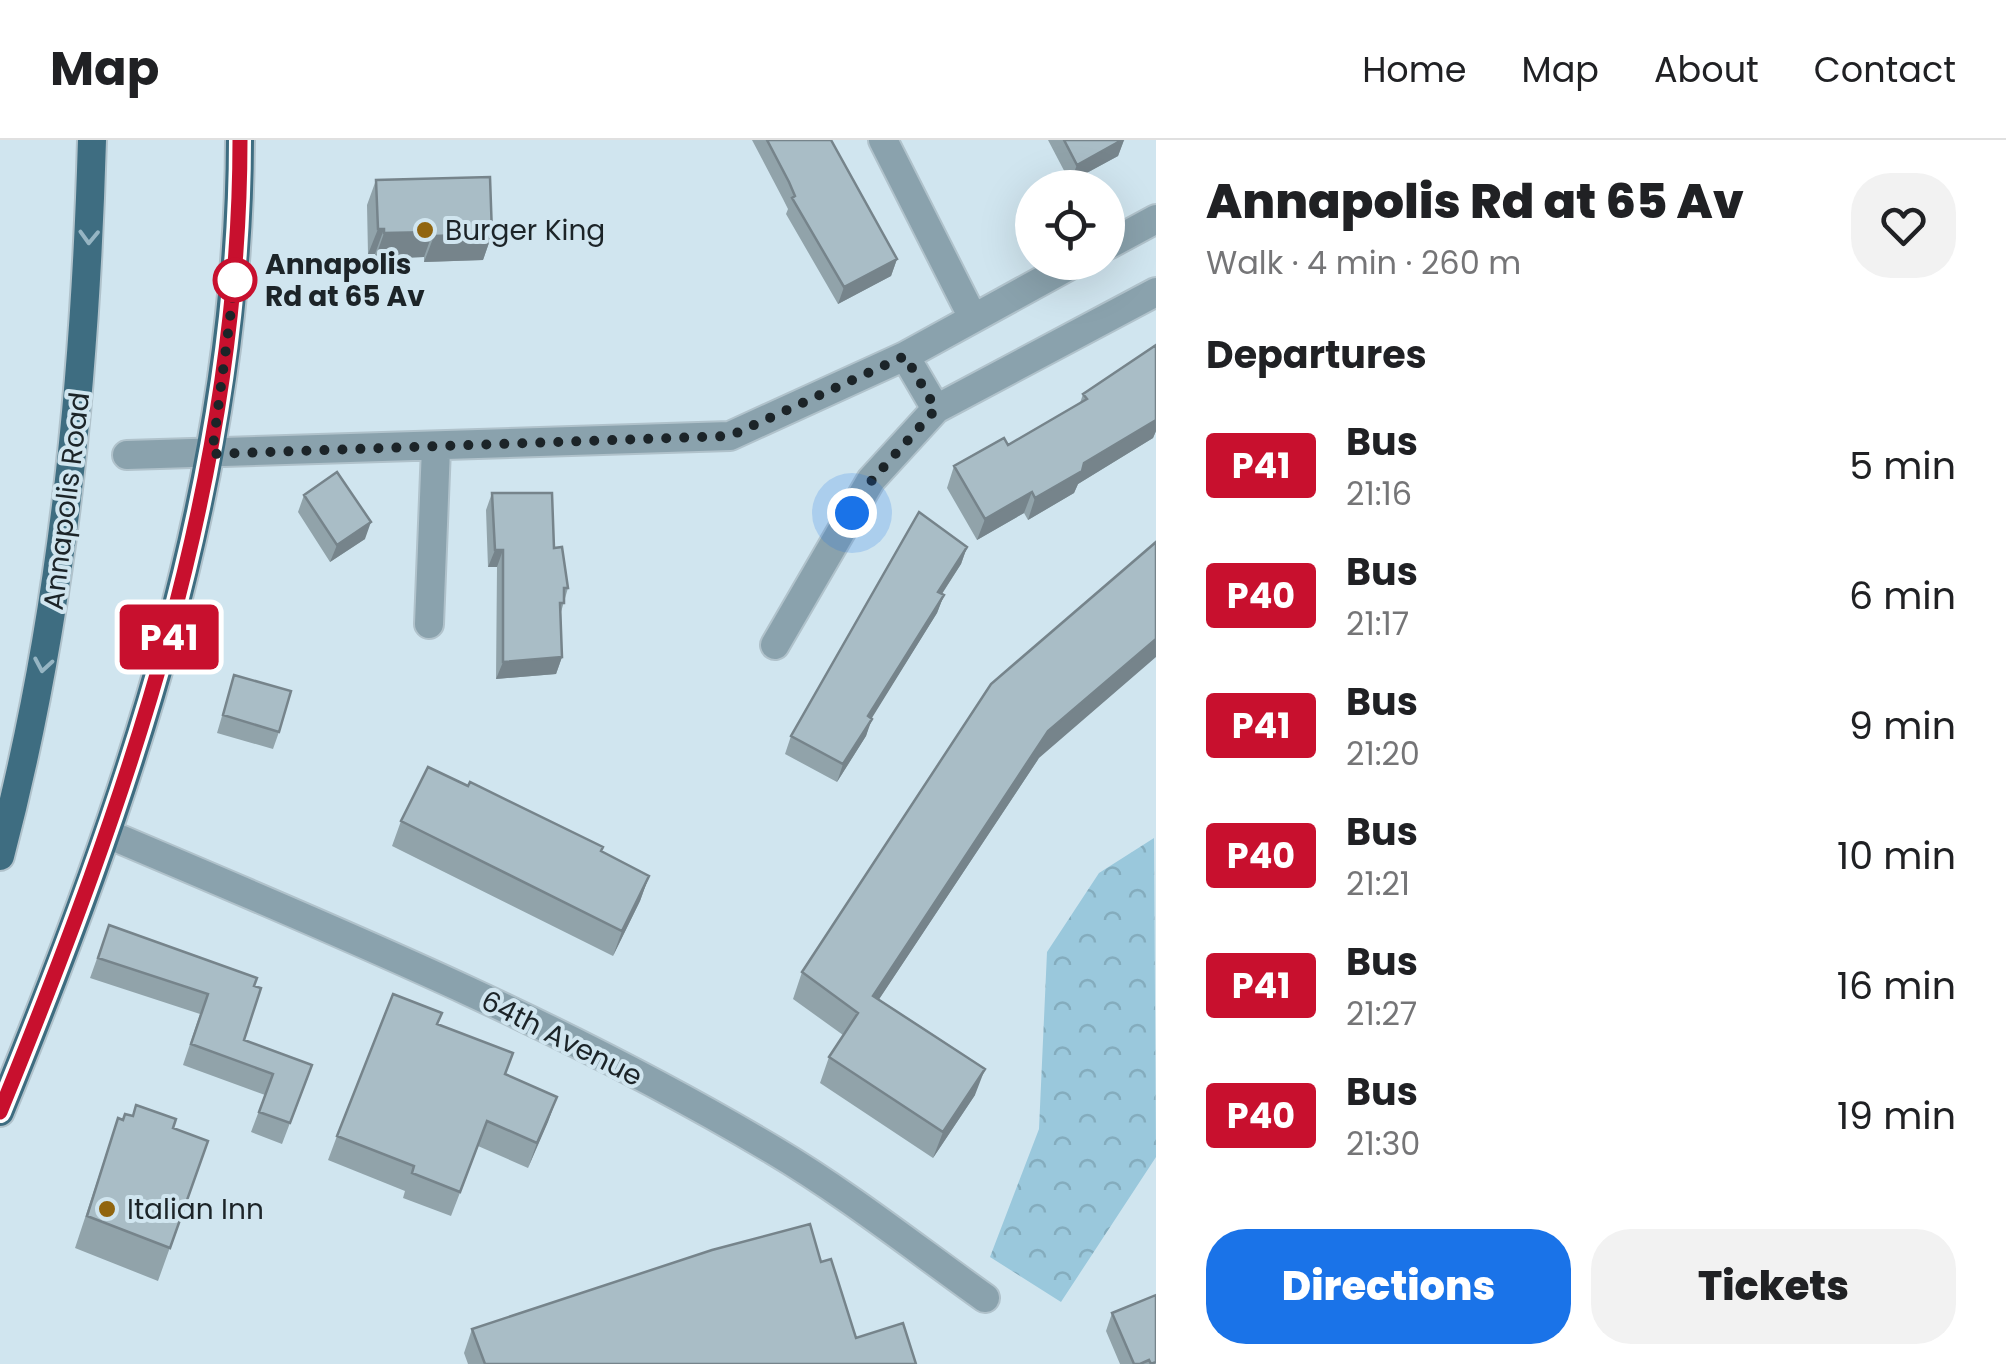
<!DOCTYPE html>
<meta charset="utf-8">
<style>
:root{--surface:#fff;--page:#f2f2f2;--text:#202124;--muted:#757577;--line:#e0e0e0;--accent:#1a73e8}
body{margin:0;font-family:Poppins,sans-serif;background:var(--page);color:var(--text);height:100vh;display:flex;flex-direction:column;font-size:38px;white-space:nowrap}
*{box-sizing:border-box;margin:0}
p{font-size:32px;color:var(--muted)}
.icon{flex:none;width:55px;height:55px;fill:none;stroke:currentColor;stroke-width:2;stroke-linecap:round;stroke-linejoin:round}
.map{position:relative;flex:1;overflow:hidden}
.details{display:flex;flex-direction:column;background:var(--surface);width:850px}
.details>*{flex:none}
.badge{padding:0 20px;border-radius:8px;font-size:35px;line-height:65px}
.tools{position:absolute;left:1015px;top:30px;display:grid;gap:20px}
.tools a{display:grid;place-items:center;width:110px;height:110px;border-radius:50%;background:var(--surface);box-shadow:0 10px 40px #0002;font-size:50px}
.you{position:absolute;width:50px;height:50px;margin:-25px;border:8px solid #fff;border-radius:50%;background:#1a73e8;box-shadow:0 0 0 15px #1a73e833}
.map>.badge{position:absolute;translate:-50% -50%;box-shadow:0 0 0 5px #fff}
h2{padding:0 50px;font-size:38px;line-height:90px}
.round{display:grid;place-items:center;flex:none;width:105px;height:105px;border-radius:40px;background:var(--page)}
.summary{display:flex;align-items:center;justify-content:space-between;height:170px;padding:0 50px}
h1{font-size:48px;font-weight:800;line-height:75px}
.button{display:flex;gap:20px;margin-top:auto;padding:20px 50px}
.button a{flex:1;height:115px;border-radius:40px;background:var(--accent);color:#fff;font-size:40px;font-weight:800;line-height:115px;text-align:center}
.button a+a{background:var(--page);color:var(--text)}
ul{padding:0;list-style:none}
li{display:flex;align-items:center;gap:30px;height:130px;padding:0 50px}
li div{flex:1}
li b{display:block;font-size:38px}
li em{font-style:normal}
li .badge{min-width:110px;font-weight:700;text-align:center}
header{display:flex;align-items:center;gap:60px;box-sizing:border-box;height:140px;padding:0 50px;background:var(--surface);border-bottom:2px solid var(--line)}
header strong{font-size:48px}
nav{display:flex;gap:55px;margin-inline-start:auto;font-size:35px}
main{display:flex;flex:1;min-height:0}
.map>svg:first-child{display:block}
.forest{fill:url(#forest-crowns)}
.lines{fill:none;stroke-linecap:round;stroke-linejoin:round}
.minor-casing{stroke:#b0c2cb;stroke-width:32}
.primary-casing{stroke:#b0c2cb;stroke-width:32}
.minor{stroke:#8aa2ad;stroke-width:28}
.primary{stroke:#3e6d81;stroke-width:28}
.wall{fill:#91a3aa}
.shaded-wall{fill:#76848b}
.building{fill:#a9bdc6;stroke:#76848b;stroke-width:2.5}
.oneway{stroke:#96b5c3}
.line-casing{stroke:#fff;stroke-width:22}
.line{stroke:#c8102e;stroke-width:15}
.walk{stroke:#1c2428;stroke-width:10;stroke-dasharray:0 18}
.poi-dot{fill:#91650f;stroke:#d0e5ef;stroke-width:4}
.stop-dot{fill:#fff;stroke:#c8102e;stroke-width:5}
.labels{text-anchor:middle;stroke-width:8;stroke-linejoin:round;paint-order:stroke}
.poi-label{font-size:28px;fill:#1c2428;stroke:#d0e5ef;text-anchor:start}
.stop-label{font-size:28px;font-weight:bold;fill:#1c2428;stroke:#d0e5ef;text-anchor:start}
.street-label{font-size:28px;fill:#1c2428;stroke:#d0e5ef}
</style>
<header>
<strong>Map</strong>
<nav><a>Home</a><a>Map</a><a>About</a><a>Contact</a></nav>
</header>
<main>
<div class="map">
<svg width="1156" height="1224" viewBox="0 0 1156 1224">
<defs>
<pattern id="forest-crowns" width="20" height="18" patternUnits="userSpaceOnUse" patternTransform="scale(2.5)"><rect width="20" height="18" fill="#9ac8dc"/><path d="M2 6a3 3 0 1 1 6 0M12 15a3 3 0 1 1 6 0" fill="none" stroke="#84acbd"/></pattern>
</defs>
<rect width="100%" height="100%" fill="#d0e5ef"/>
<!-- forest -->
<path class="forest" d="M1154,698L1156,1017L1061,1162L990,1117L1039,989L1047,812L1099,733Z"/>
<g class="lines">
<!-- minor casing -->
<g class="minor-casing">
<path id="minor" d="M883,0L972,176
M1108,105L1156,79
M905,216L936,269
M127,315L730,296L905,216L1076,122
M429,484L436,308
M775,505L871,340L936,269L1156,152
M108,694C334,790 562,884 773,1010C847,1054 915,1108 985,1158"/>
</g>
<!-- primary casing -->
<g class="primary-casing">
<path id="primary" d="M0,716C62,480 85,243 92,0
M0,972C128,660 239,341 240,0"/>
</g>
<!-- minor -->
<use href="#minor" class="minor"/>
<!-- primary -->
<use href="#primary" class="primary"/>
</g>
<!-- wall -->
<path class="wall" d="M752,0H831L897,119L891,136L838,164L786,74L788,69L783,59Z
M1048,0H1124L1118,16L1070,42Z
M376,40L492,94L483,120L424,122V117L375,119V114H368L367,65Z
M1156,205V291L1153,298L1078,344L1074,353L1028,380L1024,373L977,400L947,348L954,326L1008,305L1080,263L1083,254Z
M492,353L554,408L568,448L561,472L562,517L556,534L496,539L497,427H488L486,370Z
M304,355L365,399L330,422L298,372Z
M967,407L961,424L942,454L944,455L937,473L871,578L866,596L837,642L785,614L791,596Z
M234,535L279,592L273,609L217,593Z
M1039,618L879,859L975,955L933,1018L820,943L829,917L843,895L793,859L802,832Z
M401,681L601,711L649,736L640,761L613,816L392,706Z
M109,785L254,846L244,900L312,925L282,1004L251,992L265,955L183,925L200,874L90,838Z
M438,884L505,934L557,957L528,1028L478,1006L451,1076L403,1058L405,1051L328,1020L337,996Z
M118,978L173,988L208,1001L158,1141L75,1108Z
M821,1122L856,1198L916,1224H468L464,1213L472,1189Z
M1112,1173L1156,1224H1120L1106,1191Z"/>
<!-- shaded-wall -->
<path class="shaded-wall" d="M1124,0L1118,16L1070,42L1077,25Z
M378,89H384L375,114H368Z
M433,92L424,117L375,119L384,93Z
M492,94L483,120L424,122L434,96Z
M897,119L891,136L838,164L844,147Z
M1156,279V291L1153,298L1078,344L1074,353L1028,380L1035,358L1084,323Z
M1032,352L1024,373L977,400L985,379Z
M371,382L365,399L330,422L337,405Z
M967,407L961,424L932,469L938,452Z
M495,410H503L497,427H488Z
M944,455L937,473L862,594L868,576Z
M1156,499V517L1039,618L864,882L873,856L1048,591Z
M562,517L556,534L496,539L503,522Z
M872,579L866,596L837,642L843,624Z
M649,736L640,761L613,816L622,791Z
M985,929L975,955L933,1018L943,992Z
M557,957L548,982L528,1028L537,1003Z"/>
<!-- building -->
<path class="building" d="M767,0H831L897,119L844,147L792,58L795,56L789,42Z
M1064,0H1122L1077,25Z
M490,37L492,94L434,96L433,92L384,93V89H378L376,40Z
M1156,205V280L1084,323L1082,331L1035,358L1032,352L985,379L954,326L1004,298L1008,305L1087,259L1083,254Z
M337,332L371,382L337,405L304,355Z
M492,353H552L554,408L562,407L568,448H564V463H560L562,517L503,522V410H495Z
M919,372L967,407L938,452L944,455L868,576L872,579L843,624L791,596Z
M1156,402V499L1048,591L873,856L985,929L943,992L829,917L858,873L802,832L991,544Z
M234,535L291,551L279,592L223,575Z
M428,627L468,646L470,642L603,707L601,711L649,736L622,791L401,681Z
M109,785L257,838L254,846L261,848L244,900L312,925L290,983L259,972L273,934L191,904L208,854L98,818Z
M393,854L442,873L437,884L513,913L505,934L557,957L537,1003L487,981L460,1052L412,1033L414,1026L337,996Z
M136,965L176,979L173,988L208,1001L170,1108L87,1076L118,978L123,980L125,974L133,976Z
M810,1084L821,1122L831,1119L856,1198L903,1183L916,1224H485L472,1189L712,1110Z
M1156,1155V1222L1151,1224L1149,1220L1140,1224H1134L1112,1173Z"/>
<!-- one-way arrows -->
<defs><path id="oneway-chevron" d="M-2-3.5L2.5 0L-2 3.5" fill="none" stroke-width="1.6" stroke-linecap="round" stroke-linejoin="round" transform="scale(2.5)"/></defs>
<g class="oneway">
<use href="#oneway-chevron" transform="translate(89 97) rotate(92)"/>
<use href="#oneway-chevron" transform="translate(43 525) rotate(100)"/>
</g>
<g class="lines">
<!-- line casing -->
<g class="line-casing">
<path id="line" d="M0,972C127,660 240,341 240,0"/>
</g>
<!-- line -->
<use href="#line" class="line"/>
<!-- walk -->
<path class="walk" d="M235,140L212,314L730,296L905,216L936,269L872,340L852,373"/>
</g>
<!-- markers -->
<g class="poi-dot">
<circle cx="425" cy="90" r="10"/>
<circle cx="107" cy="1069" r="10"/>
</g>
<circle class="stop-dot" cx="235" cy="140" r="20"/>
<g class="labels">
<!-- poi labels -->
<g class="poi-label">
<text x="445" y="100">Burger King</text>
<text x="127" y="1079">Italian Inn</text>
</g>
<!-- stop labels -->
<g class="stop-label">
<text x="265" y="134">Annapolis<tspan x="265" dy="32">Rd at 65 Av</tspan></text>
</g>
<!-- street labels -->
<g class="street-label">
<text transform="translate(66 361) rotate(-83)" y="10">Annapolis Road</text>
<text transform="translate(562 898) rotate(27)" y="10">64th Avenue</text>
</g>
</g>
</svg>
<div class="tools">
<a><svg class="icon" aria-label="locate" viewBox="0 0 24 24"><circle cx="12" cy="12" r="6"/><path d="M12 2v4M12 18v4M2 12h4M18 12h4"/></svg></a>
</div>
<div class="you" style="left:852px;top:373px"></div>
<b class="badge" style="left:169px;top:497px;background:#c8102e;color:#fff">P41</b>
</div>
<section class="details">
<div class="summary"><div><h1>Annapolis Rd at 65 Av</h1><p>Walk · 4 min · 260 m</p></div><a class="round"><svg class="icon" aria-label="heart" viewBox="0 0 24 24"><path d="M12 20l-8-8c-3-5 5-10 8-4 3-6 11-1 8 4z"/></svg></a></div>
<h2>Departures</h2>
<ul>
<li><span class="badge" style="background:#c8102e;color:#fff">P41</span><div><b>Bus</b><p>21:16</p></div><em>5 min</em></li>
<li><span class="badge" style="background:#c8102e;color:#fff">P40</span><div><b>Bus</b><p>21:17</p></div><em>6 min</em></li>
<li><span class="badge" style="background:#c8102e;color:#fff">P41</span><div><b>Bus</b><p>21:20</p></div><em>9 min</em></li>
<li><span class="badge" style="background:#c8102e;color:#fff">P40</span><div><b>Bus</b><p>21:21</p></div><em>10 min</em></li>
<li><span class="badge" style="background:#c8102e;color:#fff">P41</span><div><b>Bus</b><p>21:27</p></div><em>16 min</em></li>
<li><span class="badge" style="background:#c8102e;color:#fff">P40</span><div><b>Bus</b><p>21:30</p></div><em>19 min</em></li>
</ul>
<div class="button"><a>Directions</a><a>Tickets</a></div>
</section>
</main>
